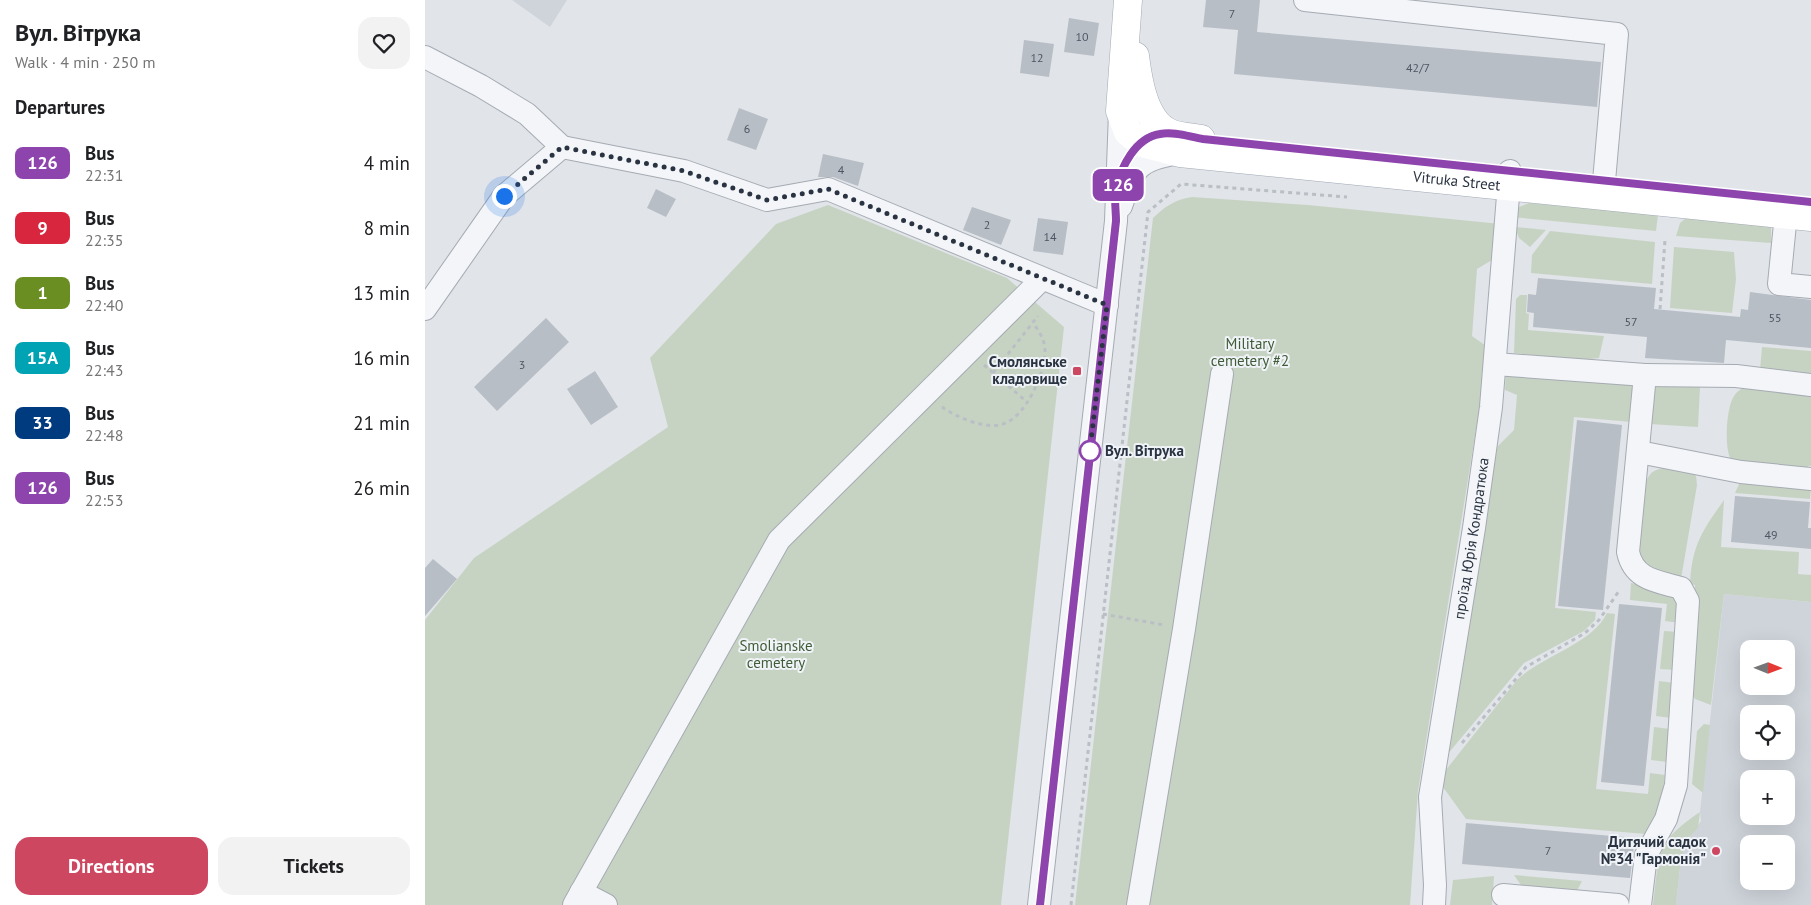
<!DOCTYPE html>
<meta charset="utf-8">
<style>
:root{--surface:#fff;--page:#f2f2f2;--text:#202124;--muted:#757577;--accent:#cd4761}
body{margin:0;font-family:"PT Sans",sans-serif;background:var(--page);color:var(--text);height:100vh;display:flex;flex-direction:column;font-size:19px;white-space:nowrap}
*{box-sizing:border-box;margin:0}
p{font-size:16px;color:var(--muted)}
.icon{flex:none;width:28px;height:28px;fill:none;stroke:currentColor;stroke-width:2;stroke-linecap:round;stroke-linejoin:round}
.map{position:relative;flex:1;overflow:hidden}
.side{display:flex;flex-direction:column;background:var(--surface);width:425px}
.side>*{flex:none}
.badge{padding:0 10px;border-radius:8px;font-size:18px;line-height:32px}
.needle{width:32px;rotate:91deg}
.fabs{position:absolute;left:1315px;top:640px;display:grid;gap:10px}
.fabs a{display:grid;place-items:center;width:55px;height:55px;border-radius:10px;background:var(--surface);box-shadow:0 5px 20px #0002;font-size:25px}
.you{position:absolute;width:25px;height:25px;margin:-12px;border:4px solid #fff;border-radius:50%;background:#1a73e8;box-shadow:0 0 0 8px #1a73e833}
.map>.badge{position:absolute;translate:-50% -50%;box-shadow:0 0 0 2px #fff}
h2{padding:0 15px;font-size:19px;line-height:45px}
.round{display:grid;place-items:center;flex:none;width:52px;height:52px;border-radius:15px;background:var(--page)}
.overview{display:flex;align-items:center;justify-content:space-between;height:85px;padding:0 15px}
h1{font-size:24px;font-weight:600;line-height:38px}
.primary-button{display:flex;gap:10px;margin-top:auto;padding:10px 15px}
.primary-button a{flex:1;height:58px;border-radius:15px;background:var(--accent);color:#fff;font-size:20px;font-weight:600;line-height:58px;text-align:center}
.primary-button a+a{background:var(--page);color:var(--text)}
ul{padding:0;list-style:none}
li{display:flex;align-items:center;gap:15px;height:65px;padding:0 15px}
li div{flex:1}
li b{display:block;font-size:19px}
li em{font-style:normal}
li .badge{min-width:55px;font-weight:700;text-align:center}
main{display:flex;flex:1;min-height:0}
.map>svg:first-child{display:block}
.built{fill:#cfd4db;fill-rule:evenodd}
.green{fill:#c7d3c2}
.building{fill:#b8bec6}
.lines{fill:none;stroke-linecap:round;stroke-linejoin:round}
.minor-casing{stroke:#a6abb3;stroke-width:24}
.major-casing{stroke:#a0a9b5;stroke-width:29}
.path{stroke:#babfc5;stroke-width:3;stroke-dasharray:4 4;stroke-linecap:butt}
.minor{stroke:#f3f5f8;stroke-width:22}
.major{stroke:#fff;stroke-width:28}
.line-casing{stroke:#fff;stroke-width:11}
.line{stroke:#8e44ad;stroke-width:8}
.walk{stroke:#293341;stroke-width:5;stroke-dasharray:0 9}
.poi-dot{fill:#cd4761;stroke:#f0f3f7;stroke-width:2}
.stop-dot{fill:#fff;stroke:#8e44ad;stroke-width:2.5}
.labels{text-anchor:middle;stroke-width:4;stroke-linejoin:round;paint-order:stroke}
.number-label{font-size:12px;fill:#4d5662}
.street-label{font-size:15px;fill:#293341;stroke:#f0f3f7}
.park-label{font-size:15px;fill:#3f5c36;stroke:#f0f3f7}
.poi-label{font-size:15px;font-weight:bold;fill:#293341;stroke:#f0f3f7;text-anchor:end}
.stop-label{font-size:15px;font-weight:bold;fill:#293341;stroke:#f0f3f7;text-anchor:start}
</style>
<main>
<section class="side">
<div class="overview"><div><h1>Вул. Вітрука</h1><p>Walk · 4 min · 250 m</p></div><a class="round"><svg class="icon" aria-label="heart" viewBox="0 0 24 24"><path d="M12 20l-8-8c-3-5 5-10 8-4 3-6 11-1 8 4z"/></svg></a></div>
<h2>Departures</h2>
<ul>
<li><span class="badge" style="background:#8e44ad;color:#fff">126</span><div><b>Bus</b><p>22:31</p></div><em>4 min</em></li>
<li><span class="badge" style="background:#d7263d;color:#fff">9</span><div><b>Bus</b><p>22:35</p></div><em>8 min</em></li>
<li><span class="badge" style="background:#6b8e23;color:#fff">1</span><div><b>Bus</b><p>22:40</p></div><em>13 min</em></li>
<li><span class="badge" style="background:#00a3b4;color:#fff">15A</span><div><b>Bus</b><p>22:43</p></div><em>16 min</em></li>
<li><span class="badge" style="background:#003b80;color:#fff">33</span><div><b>Bus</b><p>22:48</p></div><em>21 min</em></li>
<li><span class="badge" style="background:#8e44ad;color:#fff">126</span><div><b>Bus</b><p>22:53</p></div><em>26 min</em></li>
</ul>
<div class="primary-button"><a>Directions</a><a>Tickets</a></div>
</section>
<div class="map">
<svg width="1386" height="905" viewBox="0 0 1386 905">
<rect width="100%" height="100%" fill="#e1e4e9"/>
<!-- built -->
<path class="built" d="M87,0H142L125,27Z
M1299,594L1386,602V905H1251L1256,858L1264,837L1276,821L1275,812ZM1324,649H1361V686H1324ZM1324,714H1361V751H1324ZM1324,779H1361V816H1324ZM1324,844H1361V881H1324Z"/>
<!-- green -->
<path class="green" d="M767,197L883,205L1076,224L1072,257L1052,269L1047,336L1064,348L993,791L985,905H650L728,218C741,206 749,200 767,197Z
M1104,203L1233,215L1231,231L1087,217L1092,208Z
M403,205L582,278L639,327L576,905H0V620L49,558L243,427L225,358L351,224Z
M1261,218L1346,227V243L1251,236L1255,223Z
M1090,227L1121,230L1105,247L1094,238Z
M1125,231L1230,242L1227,284L1106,273L1107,255Z
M1249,247L1309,252L1311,279L1307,313L1245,308Z
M1095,295H1102L1101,313L1104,314L1103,330L1179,336L1174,358L1155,360L1089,353L1091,299Z
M1337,347L1386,351V375L1335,370Z
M1081,371L1210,384L1207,422L1149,417L1130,608L1171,612L1170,620L1159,631L1099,663L1021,756L1071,448L1089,430L1092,395L1080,390Z
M1229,384L1275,387L1273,427L1225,424Z
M1321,386L1386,392V466H1383L1382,473L1306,460C1299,448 1301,408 1309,396C1312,391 1316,389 1321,386Z
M1241,467L1266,471L1271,476L1272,485L1256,579C1244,576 1226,574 1218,562C1210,550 1215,488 1224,476C1228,470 1234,469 1241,467Z
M1316,480L1386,487L1385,499L1310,493Z
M1299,500L1296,547L1374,552L1373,574L1386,575V602L1299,594L1286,705L1270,699L1266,692L1270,585L1265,584C1267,545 1277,531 1299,500Z
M1206,583L1252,593L1255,623L1240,621L1242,604L1205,600Z
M1182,613L1190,614L1171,789L1223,794L1225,773L1240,775L1236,802L1221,834L1041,819L1013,780L1092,680C1117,656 1167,644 1182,613Z
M1239,631L1254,632L1251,670L1235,669Z
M1234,681L1250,683L1246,718L1231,716Z
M1279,724L1285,725L1278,793L1267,784L1272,731Z
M1229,727L1245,729L1242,762L1226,760Z
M1275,812L1273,828L1264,837L1256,858L1251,905H1228C1235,853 1229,843 1275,812Z
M1089,875L1157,881L1151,893L1098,888Z
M1069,876L1067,905H1025L1028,880Z"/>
<!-- building -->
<path class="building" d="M781,0H835L832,32L1176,62L1172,107L809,74L813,30L778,27Z
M644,18L674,23L669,56L639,52Z
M599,40L629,44L624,77L595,73Z
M314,108L343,119L331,150L302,140Z
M398,154L439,163L433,186L408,177H393Z
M231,189L251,199L241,217L222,208Z
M547,207L586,220L576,245L538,230Z
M613,218L643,222L638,255L608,251Z
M1113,278L1231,288L1229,309L1315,317L1316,309L1323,310L1325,292L1386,300V348L1301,340L1299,363L1220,358L1222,337L1108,327L1109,313L1102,312L1103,294L1111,295Z
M121,318L144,342L72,411L49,387Z
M170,371L193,407L166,425L142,389Z
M1152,420L1197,425L1178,610L1133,606Z
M1310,496L1385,502L1383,528H1386V549L1306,542Z
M8,559L32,579L0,616V568Z
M1194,604L1237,608L1219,786L1176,782Z
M1041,823L1210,838L1205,878L1037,864Z"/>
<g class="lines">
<!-- minor casing -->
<g class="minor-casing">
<g id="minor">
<path d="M880,0L1192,34L1179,181"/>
<path d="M0,57L56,86L102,114L137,147"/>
<path d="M137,147L259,171L342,200L403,189L682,305"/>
<path d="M696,206C710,166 712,161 753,153"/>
<path d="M1361,214L1354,284L1386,287"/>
<path d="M0,309L79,196L137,147"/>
<path d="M1070,364L1220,375L1203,552C1209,580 1232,581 1256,588L1263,601L1251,785L1241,819L1221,855L1215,905"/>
<path d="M1220,375L1311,376L1386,385"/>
<path d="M1214,452L1316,472L1386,479"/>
<path d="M156,892L181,905"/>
<path d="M1078,895L1193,905"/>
<path d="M149,905L354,540L617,279"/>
<path d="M614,905L691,221L695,112"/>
<path d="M713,905L759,629L797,374"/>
<path id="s1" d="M1009,905L1010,885L1005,797L1049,528L1066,407L1085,171"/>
</g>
</g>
<!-- major casing -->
<g class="major-casing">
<g id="major">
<path id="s2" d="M703,0L695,111L703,132L717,143L755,153L1386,217"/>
<path d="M710,56C713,80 719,122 745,133C754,137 766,137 776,139"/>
</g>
</g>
<!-- path -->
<path class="path" d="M1235,309L1240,240
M559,365L602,402
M568,373L613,316
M517,407C531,417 561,430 578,424C601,417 620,373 620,351C620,340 614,331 608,323
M678,614L739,625
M1037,743L1101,667L1160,633L1174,620L1194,591
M646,905L723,212L756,184L922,197"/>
<!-- minor -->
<use href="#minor" class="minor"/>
<!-- major -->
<use href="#major" class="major"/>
</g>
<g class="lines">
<!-- line casing -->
<g class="line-casing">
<path id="line" d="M615,905L691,221C691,211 689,199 691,189C696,167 710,138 735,134C749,131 765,137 778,139L1386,202"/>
</g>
<!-- line -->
<use href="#line" class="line"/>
<!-- walk -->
<path class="walk" d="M79,196L137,147L259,171L342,200L403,189L682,305L664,458L665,451"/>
</g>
<!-- markers -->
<g class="poi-dot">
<rect x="647" y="366" width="10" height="10" rx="2.5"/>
<circle cx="1291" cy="851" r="5"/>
</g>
<circle class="stop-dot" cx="665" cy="451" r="10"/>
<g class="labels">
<!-- number labels -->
<g class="number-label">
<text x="807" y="18">7</text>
<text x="657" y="41">10</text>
<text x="612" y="62">12</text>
<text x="993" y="72">42/7</text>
<text x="322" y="133">6</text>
<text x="416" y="174">4</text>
<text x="562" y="229">2</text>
<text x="625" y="241">14</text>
<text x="1350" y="322">55</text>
<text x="1206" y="326">57</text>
<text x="97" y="369">3</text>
<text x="1346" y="539">49</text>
<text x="1123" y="855">7</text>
</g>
<!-- street labels -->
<g class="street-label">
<text dy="5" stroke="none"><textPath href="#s2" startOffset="469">Vitruka Street</textPath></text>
<text dy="5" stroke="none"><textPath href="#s1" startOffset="370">проїзд Юрія Кондратюка</textPath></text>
</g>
<!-- park labels -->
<g class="park-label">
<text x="825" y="349">Military<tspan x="825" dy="17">cemetery #2</tspan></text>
<text x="351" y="651">Smolianske<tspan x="351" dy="17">cemetery</tspan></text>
</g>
<!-- poi labels -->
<g class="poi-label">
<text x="642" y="367">Смолянське<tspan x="642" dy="17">кладовище</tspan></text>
<text x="1281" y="847">Дитячий садок<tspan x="1281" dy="17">№34 "Гармонія"</tspan></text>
</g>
<!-- stop labels -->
<g class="stop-label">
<text x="680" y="456">Вул. Вітрука</text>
</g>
</g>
</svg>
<div class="fabs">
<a><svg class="needle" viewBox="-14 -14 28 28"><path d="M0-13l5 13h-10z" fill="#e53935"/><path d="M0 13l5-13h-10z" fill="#757577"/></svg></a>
<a><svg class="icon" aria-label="locate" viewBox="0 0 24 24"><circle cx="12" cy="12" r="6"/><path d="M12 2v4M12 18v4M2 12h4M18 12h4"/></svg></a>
<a>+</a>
<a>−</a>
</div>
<div class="you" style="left:79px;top:196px"></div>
<b class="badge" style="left:693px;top:185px;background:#8e44ad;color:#fff">126</b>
</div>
</main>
